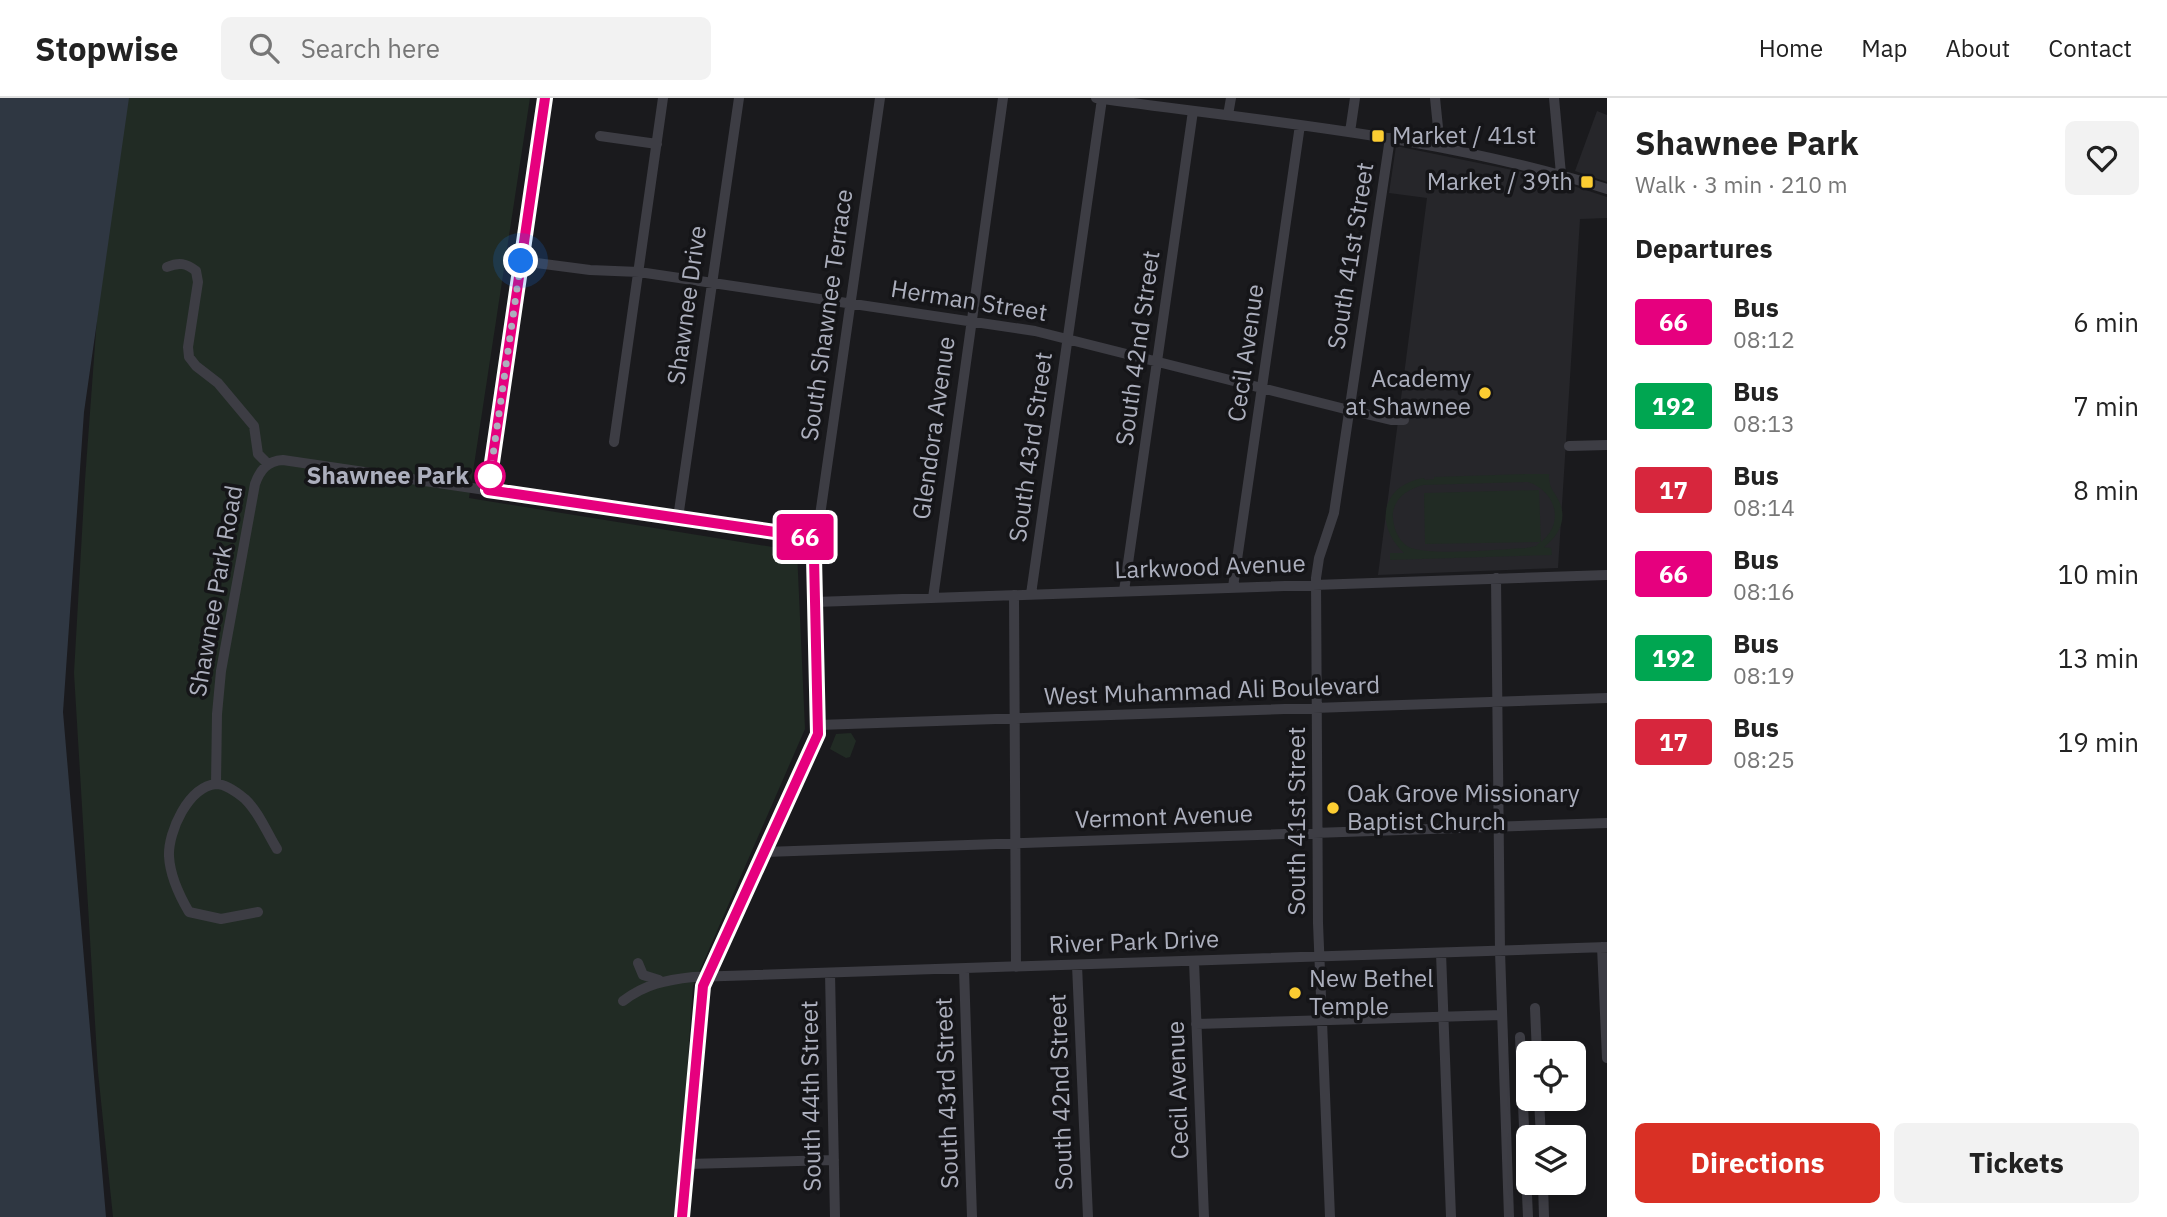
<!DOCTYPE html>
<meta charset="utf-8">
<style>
:root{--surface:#fff;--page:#f2f2f2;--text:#222;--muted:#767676;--line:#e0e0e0;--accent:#d93025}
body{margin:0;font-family:"IBM Plex Sans",sans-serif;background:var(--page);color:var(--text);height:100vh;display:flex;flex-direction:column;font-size:26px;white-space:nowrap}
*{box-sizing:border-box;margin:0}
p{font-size:23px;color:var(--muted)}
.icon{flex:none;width:38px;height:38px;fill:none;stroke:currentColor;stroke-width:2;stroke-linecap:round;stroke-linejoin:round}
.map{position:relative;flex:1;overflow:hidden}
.side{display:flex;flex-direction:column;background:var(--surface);width:560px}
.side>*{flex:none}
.badge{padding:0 14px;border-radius:5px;font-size:24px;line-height:46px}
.controls{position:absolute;left:1516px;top:943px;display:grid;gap:14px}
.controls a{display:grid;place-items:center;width:70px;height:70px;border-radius:10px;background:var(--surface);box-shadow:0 4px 10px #0003;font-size:35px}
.you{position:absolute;width:35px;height:35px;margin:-18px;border:5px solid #fff;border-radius:50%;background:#1a73e8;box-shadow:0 0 0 10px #1a73e833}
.map>.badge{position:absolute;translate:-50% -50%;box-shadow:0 0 0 4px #fff}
h2{padding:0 28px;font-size:26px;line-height:63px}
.round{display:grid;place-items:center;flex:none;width:74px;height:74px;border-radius:10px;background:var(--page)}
.head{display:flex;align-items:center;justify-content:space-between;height:119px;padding:0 28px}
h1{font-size:33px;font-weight:700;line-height:52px}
.button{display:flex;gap:14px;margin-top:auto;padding:14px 28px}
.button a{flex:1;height:80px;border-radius:10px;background:var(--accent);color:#fff;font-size:28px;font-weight:700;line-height:80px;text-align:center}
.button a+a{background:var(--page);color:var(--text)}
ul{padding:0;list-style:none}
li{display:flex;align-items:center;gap:21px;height:84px;padding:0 28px}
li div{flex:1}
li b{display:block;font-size:26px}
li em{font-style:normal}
li .badge{min-width:77px;font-weight:700;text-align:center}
header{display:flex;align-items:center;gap:42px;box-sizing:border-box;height:98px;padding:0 35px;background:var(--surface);border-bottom:2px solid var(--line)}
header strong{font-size:33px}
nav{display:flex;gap:38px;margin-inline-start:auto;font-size:24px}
.search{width:490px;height:63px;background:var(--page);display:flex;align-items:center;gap:18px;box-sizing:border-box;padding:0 24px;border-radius:10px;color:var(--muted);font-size:26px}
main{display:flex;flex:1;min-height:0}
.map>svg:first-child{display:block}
.built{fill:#26262a}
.green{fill:#212b24;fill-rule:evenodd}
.water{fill:#2f3742}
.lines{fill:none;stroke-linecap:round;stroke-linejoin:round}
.minor{stroke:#3d3d44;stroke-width:10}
.line-casing{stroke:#fff;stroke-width:16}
.line{stroke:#e6007e;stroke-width:10}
.walk{stroke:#acafbd;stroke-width:7;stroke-dasharray:0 12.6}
.poi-dot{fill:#fccd32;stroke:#151518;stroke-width:2.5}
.stop-dot{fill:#fff;stroke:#e6007e;stroke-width:3.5}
.labels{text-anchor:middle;stroke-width:7;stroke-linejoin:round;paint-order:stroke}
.poi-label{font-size:24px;fill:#acafbd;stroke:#151518;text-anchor:start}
.street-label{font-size:24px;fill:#acafbd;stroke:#151518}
.stop-label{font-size:24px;font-weight:bold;fill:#acafbd;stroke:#151518;text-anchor:end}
</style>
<header>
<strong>Stopwise</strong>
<div class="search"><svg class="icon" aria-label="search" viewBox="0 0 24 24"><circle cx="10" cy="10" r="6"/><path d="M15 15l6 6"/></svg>Search here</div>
<nav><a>Home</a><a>Map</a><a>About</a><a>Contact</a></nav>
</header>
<main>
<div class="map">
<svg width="1607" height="1119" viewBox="0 0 1607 1119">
<rect width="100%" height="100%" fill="#1a1a1d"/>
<!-- built -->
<path class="built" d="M1597,13L1607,17V84L1575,73Z
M1396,48L1546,79L1607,99V120L1580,121L1558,470L1378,477L1427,100L1389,95Z"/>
<!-- green -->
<path class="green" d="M125,0H530L469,400L797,453L805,631L693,888L677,1119H113L98,974L74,575L85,382L98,206Z
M1525,376H1549C1549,391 1553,391 1559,403C1568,422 1558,438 1544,449L1551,450L1552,457L1390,462V455H1404C1374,427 1381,387 1424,380L1425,382L1434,381V379ZM1528,384C1556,393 1565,425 1541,444L1539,392L1424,395L1425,446L1540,444L1536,448L1526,450C1503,451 1423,459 1407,448C1397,441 1392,427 1393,414C1396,398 1409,391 1423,387Z
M851,635L856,643L850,659L846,660L830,651L836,636Z"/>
<!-- water -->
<path class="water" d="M0,0H129L84,314L63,614L106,1119H0Z"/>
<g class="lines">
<!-- minor -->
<path class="minor" d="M1096,0C1268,24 1441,38 1607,91
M1435,0L1440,49
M1554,0L1561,76
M1228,17L1231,0
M1350,34L1355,0
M600,38L657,46
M521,163L590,172L639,174L1035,233L1349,312L1391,322H1404
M167,169C179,164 186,165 196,173L198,184L188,249L189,259L196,268L218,285L254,328L258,356L268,366
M614,344L663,0
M1569,348L1607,347
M488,392L545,0
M678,420L739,0
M1496,480L1500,853L1509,1119
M1233,489L1300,27
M1124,493L1193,13
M1031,496L1102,1
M1014,497L1016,869
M933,500L1003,0
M815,504L1607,477
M818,627L1607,600
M216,686L217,616L221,573L255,386C260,372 267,363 283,362L816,441
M765,754L1607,725
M258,814L221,821L189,814C179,797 170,778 169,758C168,734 188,689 216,686C226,686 239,696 245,701C259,714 267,735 277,751
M1602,849L1607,960
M1441,855L1451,1119
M1194,863L1204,1119
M638,865L643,877L659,882
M1077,867L1088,1119
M964,871L972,1119
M830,875L835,1119
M623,903C645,886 666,882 693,879L1607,849
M1535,910L1537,956
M1196,926L1502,917
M1520,939L1528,1119
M1539,1001L1541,1040
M687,1066L834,1062
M1543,1085L1544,1119
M682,1119L703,888L818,636L814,459L880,0
M1330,1119L1318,825L1316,480L1319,460L1334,415L1390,40"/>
</g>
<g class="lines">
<!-- line casing -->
<g class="line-casing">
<path id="line" d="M545,0L488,392L816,440L814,459L818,636L703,888L682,1119"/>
</g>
<!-- line -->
<use href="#line" class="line"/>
<!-- walk -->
<path class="walk" d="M490,378L521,163"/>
</g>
<!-- markers -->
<g class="poi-dot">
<rect x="1371" y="31" width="14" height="14" rx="3.5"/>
<rect x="1580" y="77" width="14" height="14" rx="3.5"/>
<circle cx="1485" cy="295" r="7"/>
<circle cx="1333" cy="710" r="7"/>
<circle cx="1295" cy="895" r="7"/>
</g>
<circle class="stop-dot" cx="490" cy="378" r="14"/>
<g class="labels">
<!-- poi labels -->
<g class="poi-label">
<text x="1392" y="46">Market / 41st</text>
<text x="1573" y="92" text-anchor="end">Market / 39th</text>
<text x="1471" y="289" text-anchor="end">Academy<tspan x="1471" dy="28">at Shawnee</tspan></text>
<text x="1347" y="704">Oak Grove Missionary<tspan x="1347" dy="28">Baptist Church</tspan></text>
<text x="1309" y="889">New Bethel<tspan x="1309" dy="28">Temple</tspan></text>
</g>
<!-- street labels -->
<g class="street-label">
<text transform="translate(1351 158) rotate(-81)" y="8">South 41st Street</text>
<text transform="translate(969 203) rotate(9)" y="8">Herman Street</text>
<text transform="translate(687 207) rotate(-82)" y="8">Shawnee Drive</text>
<text transform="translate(827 217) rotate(-82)" y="8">South Shawnee Terrace</text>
<text transform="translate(1138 250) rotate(-82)" y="8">South 42nd Street</text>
<text transform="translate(1246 255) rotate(-82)" y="8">Cecil Avenue</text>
<text transform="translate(934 330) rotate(-82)" y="8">Glendora Avenue</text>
<text transform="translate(1031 349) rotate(-82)" y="8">South 43rd Street</text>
<text transform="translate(1210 469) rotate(-2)" y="8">Larkwood Avenue</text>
<text transform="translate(216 493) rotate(-80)" y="8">Shawnee Park Road</text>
<text transform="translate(1212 593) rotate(-2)" y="8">West Muhammad Ali Boulevard</text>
<text transform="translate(1164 719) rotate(-2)" y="8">Vermont Avenue</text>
<text transform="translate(1297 723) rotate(-90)" y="8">South 41st Street</text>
<text transform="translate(1134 844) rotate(-2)" y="8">River Park Drive</text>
<text transform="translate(1178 992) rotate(-92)" y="8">Cecil Avenue</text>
<text transform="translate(1061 994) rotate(-92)" y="8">South 42nd Street</text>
<text transform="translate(947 995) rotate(-92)" y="8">South 43rd Street</text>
<text transform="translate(811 998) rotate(-91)" y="8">South 44th Street</text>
</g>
<!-- stop labels -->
<g class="stop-label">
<text x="469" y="386">Shawnee Park</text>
</g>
</g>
</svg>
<div class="controls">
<a><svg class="icon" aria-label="locate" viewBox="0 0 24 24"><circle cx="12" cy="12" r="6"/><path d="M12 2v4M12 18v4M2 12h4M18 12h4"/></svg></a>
<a><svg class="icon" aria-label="layers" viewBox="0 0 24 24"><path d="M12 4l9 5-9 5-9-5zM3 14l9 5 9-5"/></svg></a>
</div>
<div class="you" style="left:521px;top:163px"></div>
<b class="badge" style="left:805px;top:439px;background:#e6007e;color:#fff">66</b>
</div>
<section class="side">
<div class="head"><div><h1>Shawnee Park</h1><p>Walk · 3 min · 210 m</p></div><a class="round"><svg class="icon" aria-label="heart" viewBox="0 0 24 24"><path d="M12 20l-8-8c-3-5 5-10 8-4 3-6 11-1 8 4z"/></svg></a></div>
<h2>Departures</h2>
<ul>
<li><span class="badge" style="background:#e6007e;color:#fff">66</span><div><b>Bus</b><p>08:12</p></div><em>6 min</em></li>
<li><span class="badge" style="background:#00a651;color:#fff">192</span><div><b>Bus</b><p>08:13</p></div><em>7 min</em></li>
<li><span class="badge" style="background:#d7263d;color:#fff">17</span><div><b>Bus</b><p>08:14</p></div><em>8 min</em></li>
<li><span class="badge" style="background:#e6007e;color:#fff">66</span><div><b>Bus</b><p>08:16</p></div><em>10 min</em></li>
<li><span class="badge" style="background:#00a651;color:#fff">192</span><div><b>Bus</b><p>08:19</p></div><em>13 min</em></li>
<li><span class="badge" style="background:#d7263d;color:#fff">17</span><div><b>Bus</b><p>08:25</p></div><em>19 min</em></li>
</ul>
<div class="button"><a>Directions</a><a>Tickets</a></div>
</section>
</main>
